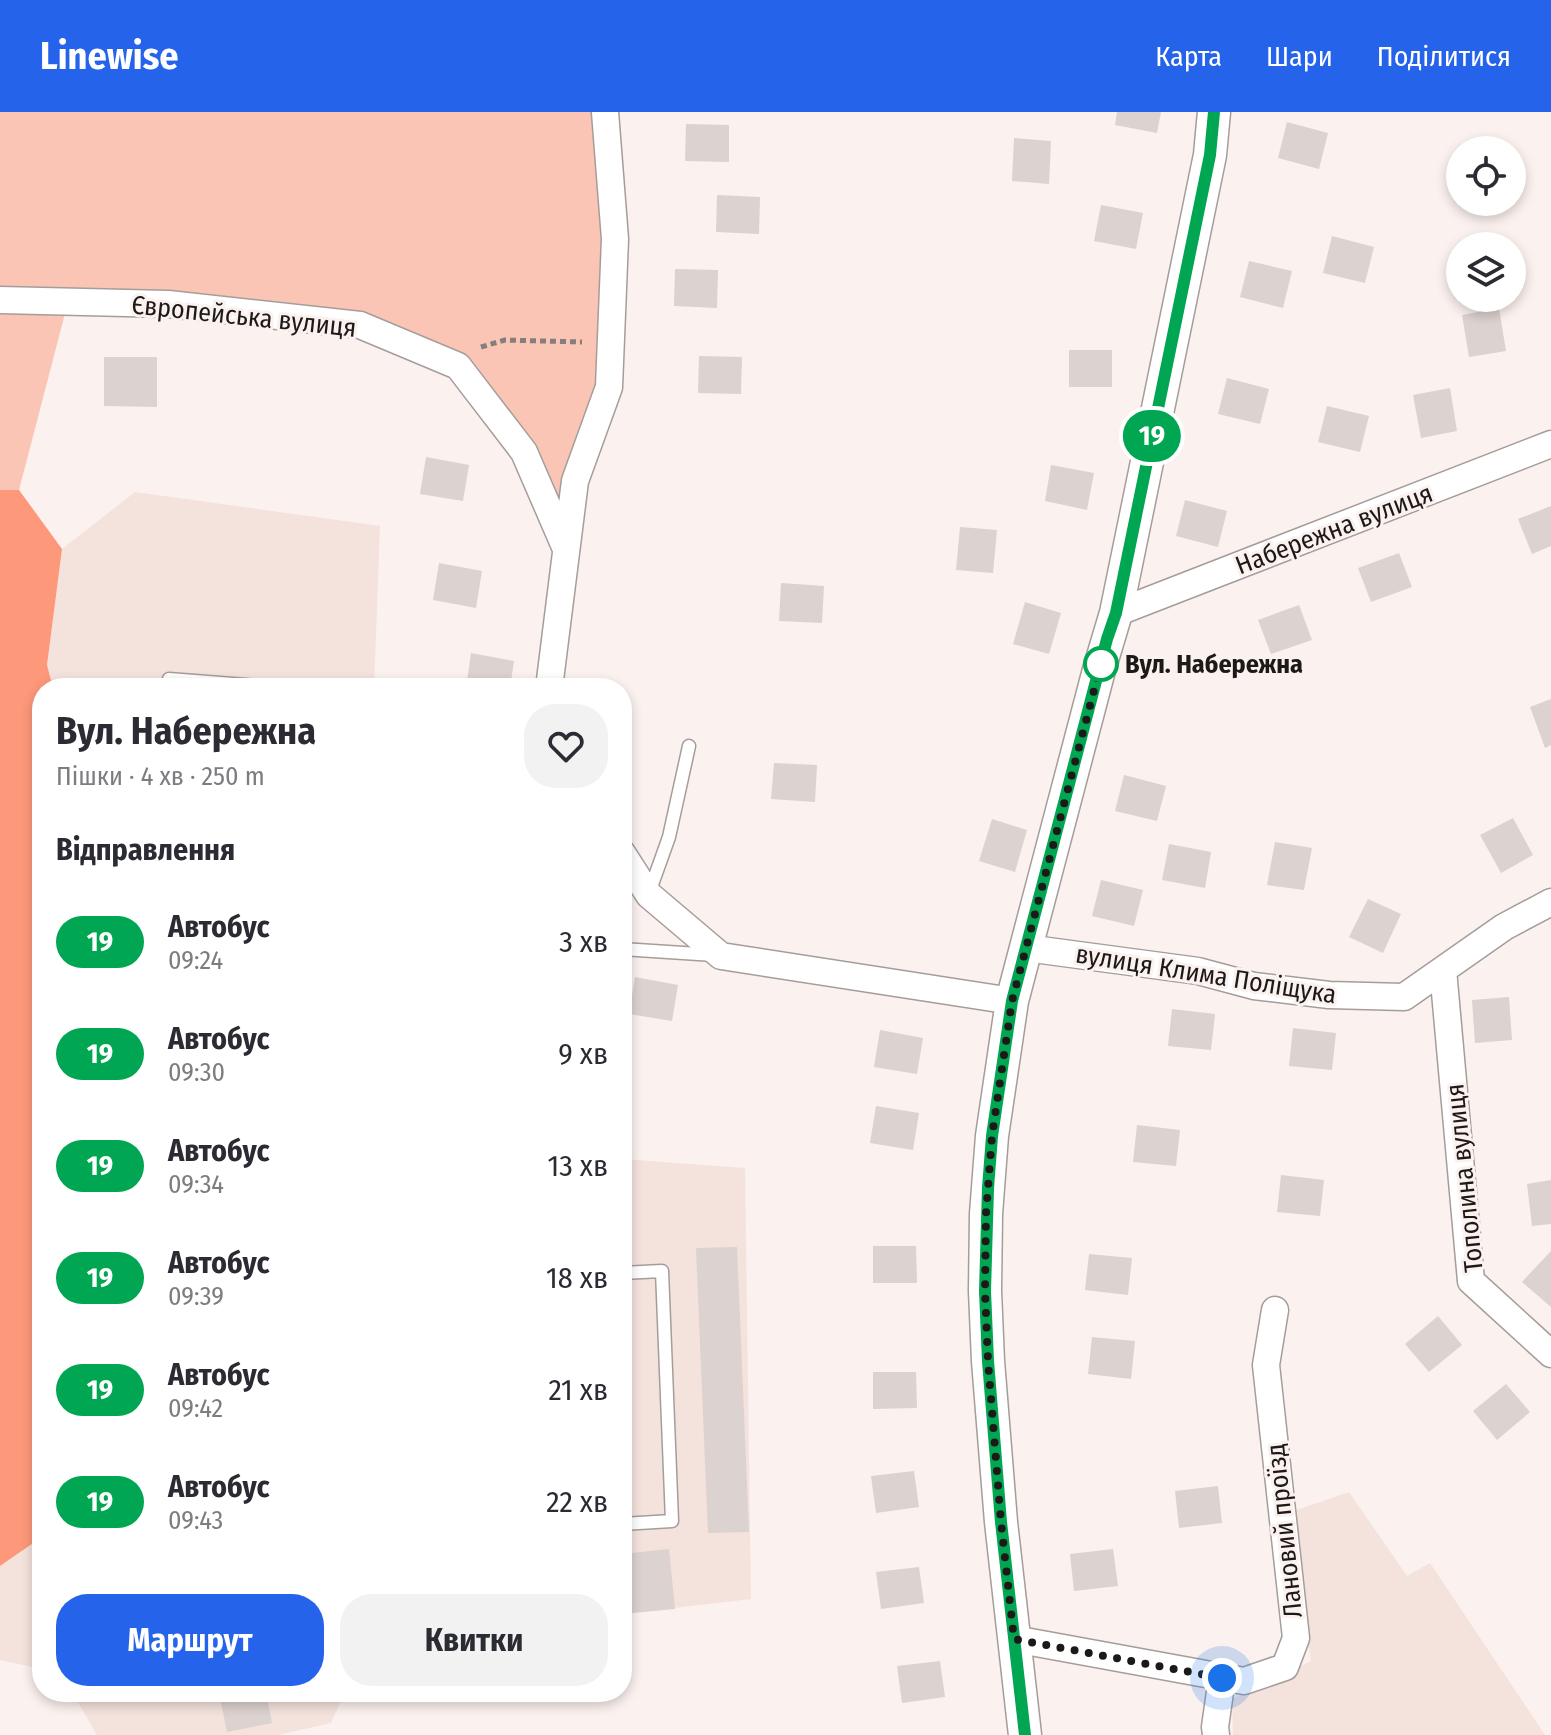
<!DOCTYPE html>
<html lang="uk">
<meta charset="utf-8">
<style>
:root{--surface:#fff;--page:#f2f2f3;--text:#2b2b33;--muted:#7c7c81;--accent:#2563eb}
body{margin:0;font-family:"Fira Sans Condensed",sans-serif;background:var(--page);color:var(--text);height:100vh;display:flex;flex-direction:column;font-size:30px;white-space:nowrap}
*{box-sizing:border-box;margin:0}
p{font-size:26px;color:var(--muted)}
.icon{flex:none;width:44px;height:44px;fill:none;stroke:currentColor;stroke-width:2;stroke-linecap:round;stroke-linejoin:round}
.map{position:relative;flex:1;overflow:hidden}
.sheet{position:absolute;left:32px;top:566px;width:600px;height:1024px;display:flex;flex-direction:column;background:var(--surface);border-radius:32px;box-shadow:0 4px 12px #0003}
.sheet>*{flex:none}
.badge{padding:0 16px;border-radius:26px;font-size:28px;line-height:52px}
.controls{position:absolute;left:1446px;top:24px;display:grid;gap:16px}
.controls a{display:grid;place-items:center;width:80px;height:80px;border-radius:50%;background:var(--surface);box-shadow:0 4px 12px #0003;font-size:40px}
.you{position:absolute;width:40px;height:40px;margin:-20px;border:6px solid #fff;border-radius:50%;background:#1a73e8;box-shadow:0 0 0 12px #1a73e833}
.map>.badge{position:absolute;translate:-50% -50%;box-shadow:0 0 0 4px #fff}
h2{padding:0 24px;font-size:30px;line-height:72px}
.round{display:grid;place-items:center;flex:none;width:84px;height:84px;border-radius:32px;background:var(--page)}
.overview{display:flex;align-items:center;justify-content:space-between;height:136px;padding:0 24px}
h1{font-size:38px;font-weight:700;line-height:60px}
.primary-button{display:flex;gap:16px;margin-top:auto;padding:16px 24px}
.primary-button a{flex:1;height:92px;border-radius:32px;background:var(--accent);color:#fff;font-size:32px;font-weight:700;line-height:92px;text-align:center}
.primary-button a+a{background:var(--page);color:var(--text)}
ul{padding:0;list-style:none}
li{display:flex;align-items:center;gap:24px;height:112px;padding:0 24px}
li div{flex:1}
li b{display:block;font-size:30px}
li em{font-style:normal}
li .badge{min-width:88px;font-weight:700;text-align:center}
header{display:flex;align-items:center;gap:48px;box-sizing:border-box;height:112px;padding:0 40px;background:var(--accent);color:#fff}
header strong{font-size:38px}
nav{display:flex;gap:44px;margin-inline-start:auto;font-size:28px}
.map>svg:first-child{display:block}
.built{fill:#f4e2dd}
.green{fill:#fac5b5}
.water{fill:#fd987a}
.building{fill:#dcd2cf}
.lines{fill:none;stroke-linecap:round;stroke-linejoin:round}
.service-casing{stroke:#a59d9a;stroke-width:15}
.minor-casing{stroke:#a59d9a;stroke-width:29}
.tertiary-casing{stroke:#a59d9a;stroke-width:35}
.path{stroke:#847e7c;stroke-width:5;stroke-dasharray:6 4;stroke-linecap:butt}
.service{stroke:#fff;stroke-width:12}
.minor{stroke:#fff;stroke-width:26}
.tertiary{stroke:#fff;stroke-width:32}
.line-casing{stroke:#fff;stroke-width:18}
.line{stroke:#00a651;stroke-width:12}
.walk{stroke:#1c1918;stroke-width:8;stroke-dasharray:0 14.4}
.stop-dot{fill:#fff;stroke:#00a651;stroke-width:4}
.labels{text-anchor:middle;stroke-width:6;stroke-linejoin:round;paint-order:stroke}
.street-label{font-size:26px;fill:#1c1918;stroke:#fbf1ee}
.stop-label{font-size:26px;font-weight:bold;fill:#1c1918;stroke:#fbf1ee;text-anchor:start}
</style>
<header>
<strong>Linewise</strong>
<nav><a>Карта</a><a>Шари</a><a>Поділитися</a></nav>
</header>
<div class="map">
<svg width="1551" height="1623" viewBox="0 0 1551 1623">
<rect width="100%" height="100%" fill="#fbf1ee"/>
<!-- built -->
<path class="built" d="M135,380L380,414L374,576H53L47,553L62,437Z
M622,1047L745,1056L751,1487L622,1502Z
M1349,1380L1407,1464L1430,1451L1545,1623H1233L1232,1587L1311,1549L1291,1400Z
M42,1425V1557L0,1548V1454Z
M72,1580H345L331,1611L278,1623H97Z"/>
<!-- green -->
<path class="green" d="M0,0H605L609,275L566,437L458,254L360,213L68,190L19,378H0Z"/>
<!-- water -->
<path class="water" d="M0,378H19L62,437L47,553L53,576H42V1425L0,1454Z"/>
<!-- building -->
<path class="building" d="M1117,0H1161L1157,21L1115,13Z
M1287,10L1328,21L1319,57L1278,46Z
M686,12L729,13V50L685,49Z
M1014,26L1051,29L1049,72L1012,69Z
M1460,48V86L1456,87L1449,51Z
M717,83L760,85L759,122L716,120Z
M1101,93L1143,101L1136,137L1094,129Z
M1332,124L1374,135L1365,171L1323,161Z
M1249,149L1292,159L1283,196L1240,185Z
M675,157L718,158L717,196L674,194Z
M1499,196L1506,239L1469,245L1462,203Z
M1069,238H1112V275H1069Z
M699,244L742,245L741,282L698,281Z
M104,245H157V295L104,294Z
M1227,266L1269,277L1260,312L1218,302Z
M1450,276L1457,319L1421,326L1413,283Z
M1327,294L1369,304L1360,340L1318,330Z
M426,345L469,353L463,389L420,382Z
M1051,353L1094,361L1087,398L1045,389Z
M1185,388L1227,399L1218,435L1176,424Z
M1551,394V434L1532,442L1518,407Z
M960,415L997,418L993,461L956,458Z
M1399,441L1412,475L1371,490L1358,456Z
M439,451L482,459L476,496L433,488Z
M781,471L824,474L822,511L779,509Z
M1025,490L1061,501L1049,542L1013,532Z
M1299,493L1312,528L1271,542L1258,508Z
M471,541L514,549L510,576H466Z
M1551,587V633L1545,636L1530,595Z
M774,651L817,653L815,690L771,687Z
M1124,663L1166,674L1157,709L1115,699Z
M1513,706L1533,743L1501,761L1480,723Z
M992,707L1027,718L1015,760L979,749Z
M1275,730L1312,736L1304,778L1267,773Z
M1169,732L1211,740L1205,776L1162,768Z
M1101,768L1143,778L1134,814L1092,804Z
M1368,787L1401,802L1383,841L1349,825Z
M635,865L678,873L672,909L629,902Z
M1509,885L1512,928L1475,931L1472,888Z
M1172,897L1215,902L1211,938L1168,934Z
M1293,916L1336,921L1332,958L1289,954Z
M880,918L923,926L917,962L874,955Z
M876,994L919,1001L913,1038L870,1031Z
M1137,1013L1180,1018L1176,1054L1133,1050Z
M1281,1063L1324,1068L1320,1104L1277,1100Z
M1551,1068V1112L1532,1114L1527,1072Z
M873,1134H916L917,1171H873Z
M737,1135L749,1420L708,1421L696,1136Z
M1551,1139V1195L1522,1170Z
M1089,1142L1132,1146L1128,1183L1085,1178Z
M1438,1204L1462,1233L1429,1260L1405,1232Z
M1092,1225L1135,1229L1131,1267L1088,1262Z
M873,1260H916L917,1296L873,1297Z
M1506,1272L1530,1300L1497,1328L1473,1299Z
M914,1359L919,1395L876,1401L871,1364Z
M1218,1374L1222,1411L1179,1416L1175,1379Z
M669,1437L675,1497L622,1502V1442Z
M1113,1437L1118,1474L1074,1479L1070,1442Z
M919,1455L924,1491L881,1497L876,1460Z
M940,1549L945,1585L902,1591L897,1554Z
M219,1580H266L272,1611L227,1620Z"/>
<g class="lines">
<!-- service casing -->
<g class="service-casing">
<path id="service" d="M169,567L285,576
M649,781L669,725L689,634
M622,837L714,843
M622,1161L662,1159L672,1409L622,1412"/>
</g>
<!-- minor casing -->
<g class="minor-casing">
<path id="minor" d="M0,188L168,192L360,213L458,254L524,340L566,437
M1116,501L1551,332
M549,576L575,369L609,275L615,127L605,0
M622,741L649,783L721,844L1012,889
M1026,836L1198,859L1254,874L1329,883L1404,885L1504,815L1551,790
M1443,858L1471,1169L1551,1242
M1014,1527L1244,1569L1285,1555L1296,1526L1266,1253L1275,1198
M1216,1623L1215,1615L1222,1566"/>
</g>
<!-- tertiary casing -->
<g class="tertiary-casing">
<path id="tertiary" d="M1025,1623L1001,1410L988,1249L985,1179L986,1102L992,1024L1012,889L1099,558L1116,501L1210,43L1214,0"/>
</g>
<!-- path -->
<path class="path" d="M481,235L505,228L582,230"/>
<!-- service -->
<use href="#service" class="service"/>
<!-- minor -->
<use href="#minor" class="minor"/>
<!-- tertiary -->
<use href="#tertiary" class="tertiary"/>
</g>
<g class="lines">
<!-- line casing -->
<g class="line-casing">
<path id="line" d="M1025,1623L1001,1410L988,1249L985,1179L988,1076L992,1024L1012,889L1107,527L1116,501L1210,43L1214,0"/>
</g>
<!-- line -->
<use href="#line" class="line"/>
<!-- walk -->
<path class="walk" d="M1101,552L1012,889L992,1024L986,1102L985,1179L988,1249L1001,1410L1014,1527L1222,1566"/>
</g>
<!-- markers -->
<circle class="stop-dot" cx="1101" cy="552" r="16"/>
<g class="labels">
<!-- street labels -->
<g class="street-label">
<text transform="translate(244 204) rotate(6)" y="9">Європейська вулиця</text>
<text transform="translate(1334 417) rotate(-21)" y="9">Набережна вулиця</text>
<text transform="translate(1206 862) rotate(9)" y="9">вулиця Клима Поліщука</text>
<text transform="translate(1464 1066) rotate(-96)" y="9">Тополина вулиця</text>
<text transform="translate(1284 1419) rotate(-96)" y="9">Лановий проїзд</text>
</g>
<!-- stop labels -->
<g class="stop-label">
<text x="1125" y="561">Вул. Набережна</text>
</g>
</g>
</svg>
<div class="controls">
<a><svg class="icon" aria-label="locate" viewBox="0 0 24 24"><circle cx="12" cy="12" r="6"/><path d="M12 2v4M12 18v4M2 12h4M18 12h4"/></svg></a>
<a><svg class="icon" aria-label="layers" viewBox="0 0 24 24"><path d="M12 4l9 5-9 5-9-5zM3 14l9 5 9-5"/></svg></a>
</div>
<div class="you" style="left:1222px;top:1566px"></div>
<b class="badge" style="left:1152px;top:324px;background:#00a651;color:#fff">19</b>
<section class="sheet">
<div class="overview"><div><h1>Вул. Набережна</h1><p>Пішки · 4 хв · 250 m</p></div><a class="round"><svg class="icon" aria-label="heart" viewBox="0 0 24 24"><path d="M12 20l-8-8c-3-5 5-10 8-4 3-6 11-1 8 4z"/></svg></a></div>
<h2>Відправлення</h2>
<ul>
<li><span class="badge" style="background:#00a651;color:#fff">19</span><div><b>Автобус</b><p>09:24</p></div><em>3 хв</em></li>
<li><span class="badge" style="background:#00a651;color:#fff">19</span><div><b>Автобус</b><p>09:30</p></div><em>9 хв</em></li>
<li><span class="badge" style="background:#00a651;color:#fff">19</span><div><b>Автобус</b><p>09:34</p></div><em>13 хв</em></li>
<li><span class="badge" style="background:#00a651;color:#fff">19</span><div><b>Автобус</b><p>09:39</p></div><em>18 хв</em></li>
<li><span class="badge" style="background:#00a651;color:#fff">19</span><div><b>Автобус</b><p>09:42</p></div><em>21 хв</em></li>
<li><span class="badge" style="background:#00a651;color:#fff">19</span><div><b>Автобус</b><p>09:43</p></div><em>22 хв</em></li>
</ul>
<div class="primary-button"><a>Маршрут</a><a>Квитки</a></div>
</section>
</div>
